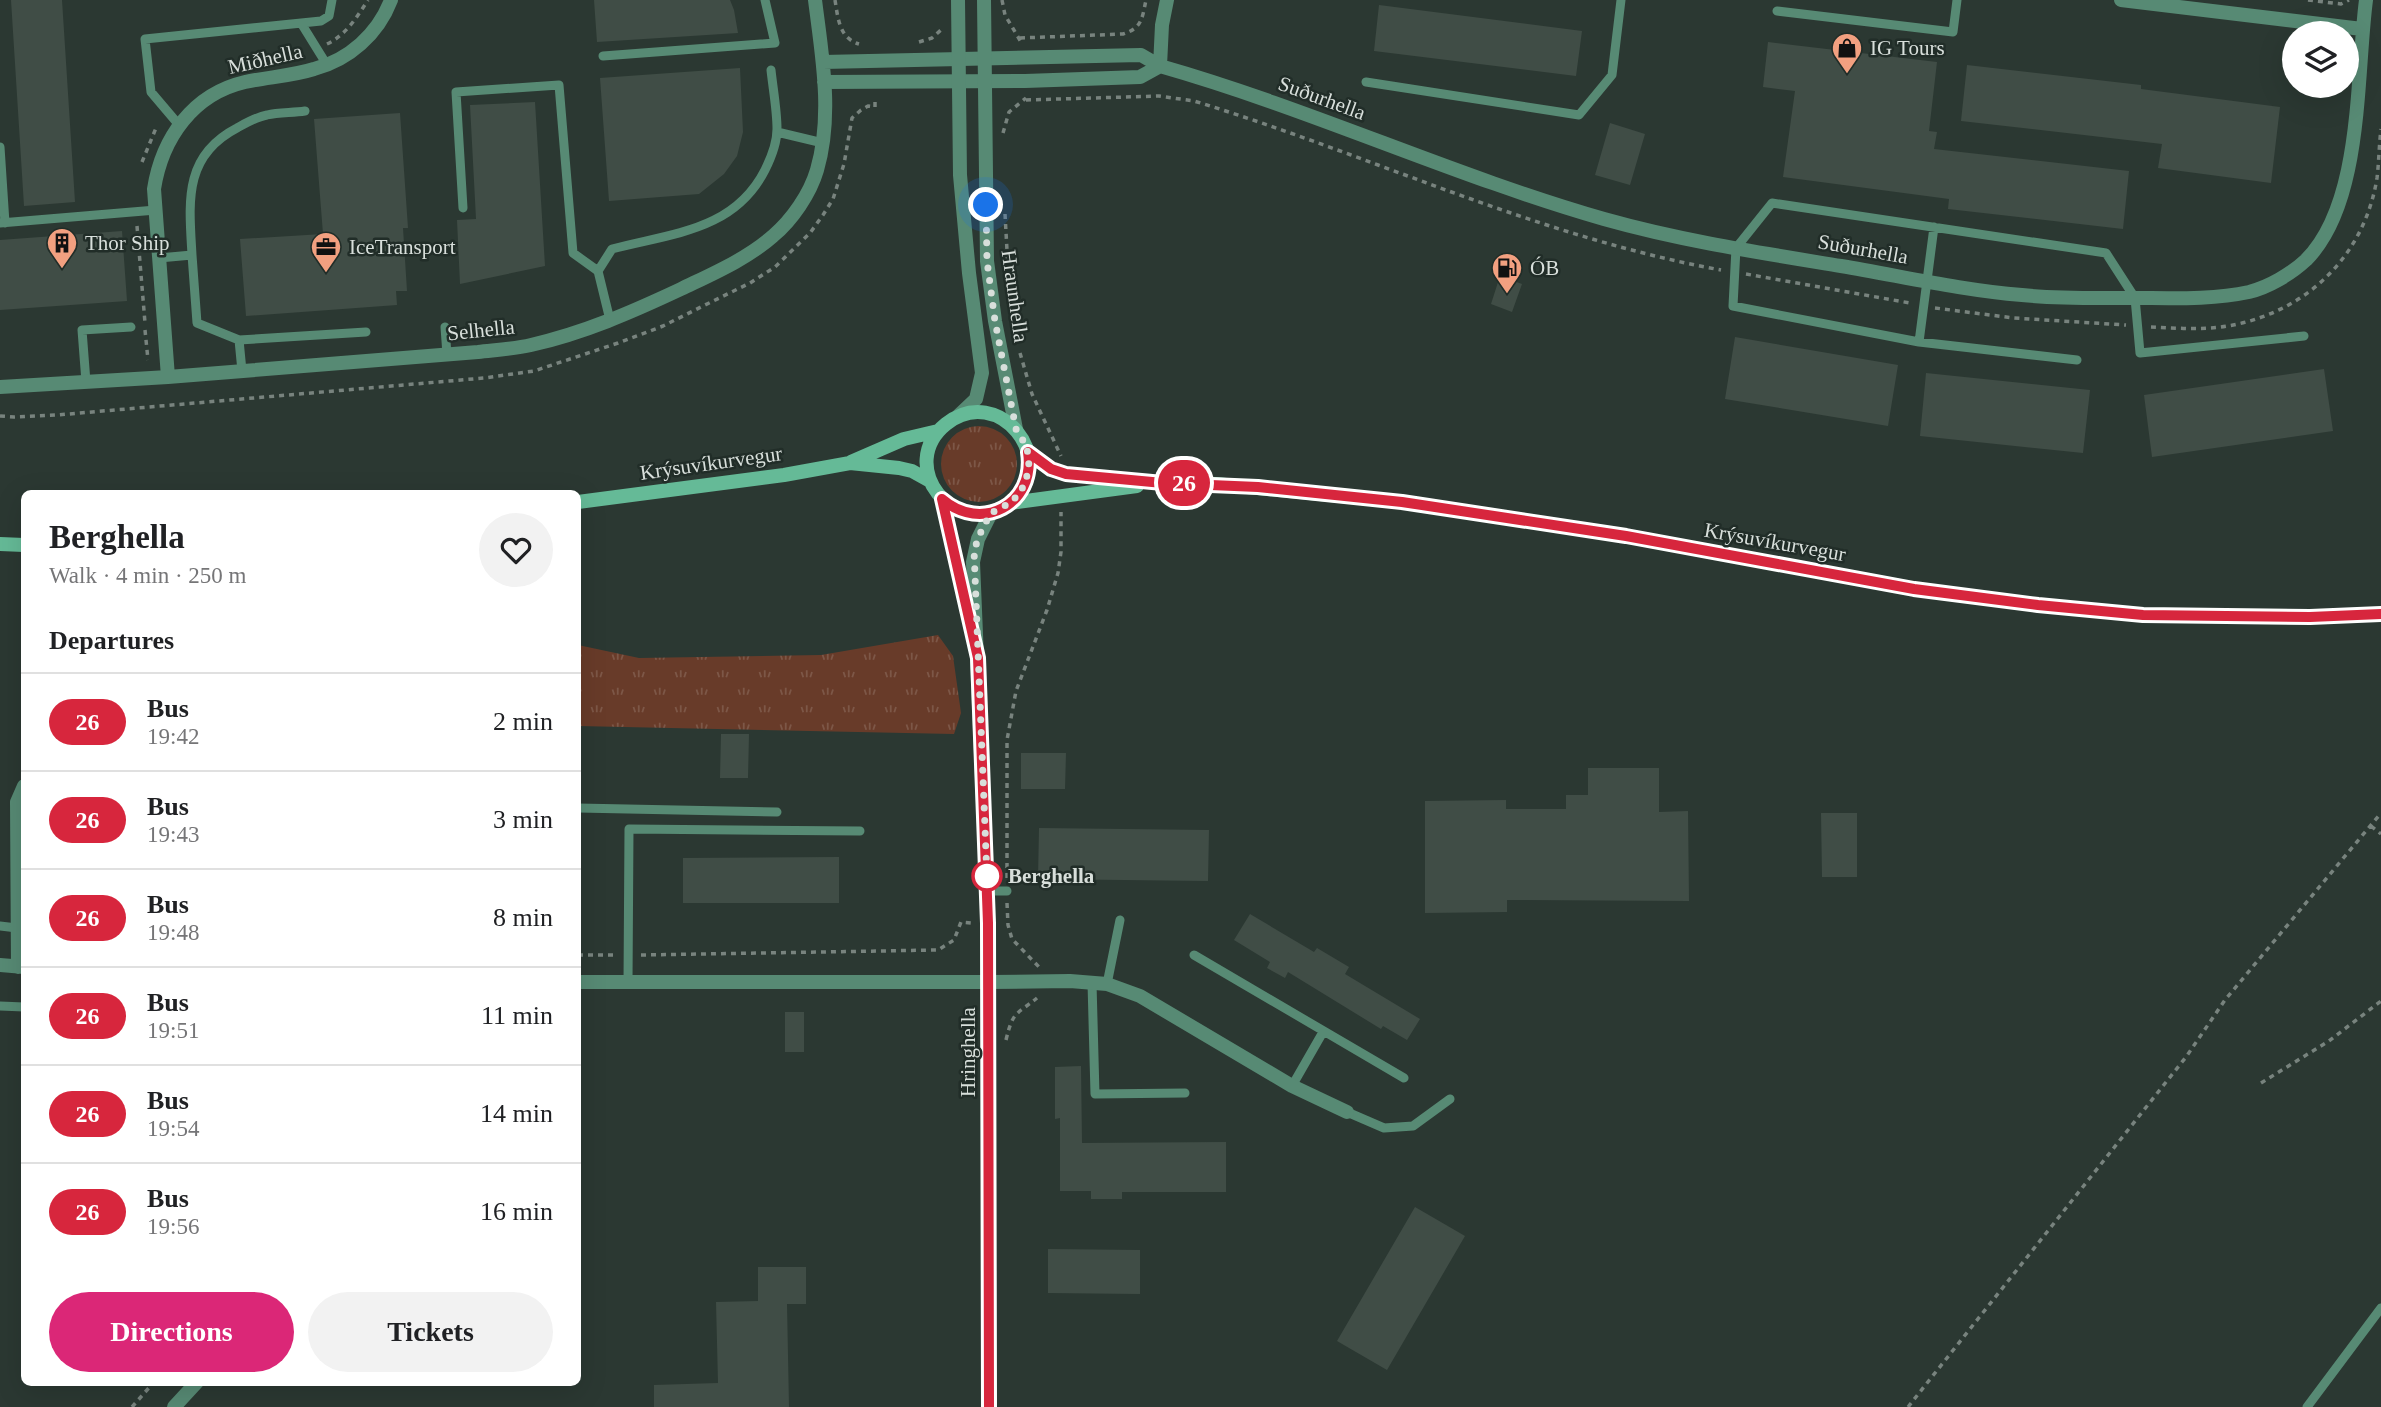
<!DOCTYPE html>
<meta charset="utf-8">
<style>
:root{--surface:#fff;--page:#f2f2f2;--text:#202124;--muted:#757577;--line:#e0e0e0;--accent:#db2777}
body{margin:0;font-family:"Times New Roman",serif;background:var(--page);color:var(--text);height:100vh;display:flex;flex-direction:column;font-size:26px;white-space:nowrap}
*{box-sizing:border-box;margin:0}
p{font-size:23px;color:var(--muted)}
.icon{flex:none;width:38px;height:38px;fill:none;stroke:currentColor;stroke-width:2;stroke-linecap:round;stroke-linejoin:round}
.map{position:relative;flex:1;overflow:hidden}
.side{position:absolute;left:21px;top:490px;width:560px;height:896px;display:flex;flex-direction:column;background:var(--surface);border-radius:10px;box-shadow:0 7px 28px #0002}
.side>*{flex:none}
.badge{padding:0 14px;border-radius:23px;font-size:24px;line-height:46px}
.controls{position:absolute;left:2282px;top:21px;display:grid;gap:14px}
.controls a{display:grid;place-items:center;width:77px;height:77px;border-radius:50%;background:var(--surface);box-shadow:0 7px 28px #0002;font-size:35px}
.you{position:absolute;width:35px;height:35px;margin:-18px;border:5px solid #fff;border-radius:50%;background:#1a73e8;box-shadow:0 0 0 10px #1a73e833}
.map>.badge{position:absolute;translate:-50% -50%;box-shadow:0 0 0 4px #fff}
h2{padding:0 28px;font-size:26px;line-height:63px}
.round{display:grid;place-items:center;flex:none;width:74px;height:74px;border-radius:37px;background:var(--page)}
.summary{display:flex;align-items:center;justify-content:space-between;height:119px;padding:0 28px}
h1{font-size:33px;font-weight:700;line-height:52px}
.action{display:flex;gap:14px;margin-top:auto;padding:14px 28px}
.action a{flex:1;height:80px;border-radius:42px;background:var(--accent);color:#fff;font-size:28px;font-weight:700;line-height:80px;text-align:center}
.action a+a{background:var(--page);color:var(--text)}
ul{padding:0;list-style:none}
li{display:flex;align-items:center;gap:21px;height:98px;padding:0 28px;border-top:2px solid var(--line)}
li div{flex:1}
li b{display:block;font-size:26px}
li em{font-style:normal}
li .badge{min-width:77px;font-weight:700;text-align:center}
.map>svg:first-child{display:block}
.grass{fill:url(#grass-tufts)}
.building{fill:#404d46}
.lines{fill:none;stroke-linecap:round;stroke-linejoin:round}
.path{stroke:#78837e;stroke-width:3.5;stroke-dasharray:5 5;stroke-linecap:butt}
.service{stroke:#578a74;stroke-width:9}
.minor{stroke:#578a74;stroke-width:14}
.tertiary{stroke:#578a74;stroke-width:14}
.secondary{stroke:#65ba97;stroke-width:14}
.line-casing{stroke:#fff;stroke-width:16}
.line{stroke:#d7263d;stroke-width:10}
.walk{stroke:#d8dfdb;stroke-width:7;stroke-dasharray:0 12.6}
.stop-dot{fill:#fff;stroke:#d7263d;stroke-width:3.5}
.labels{text-anchor:middle;stroke-width:5;stroke-linejoin:round;paint-order:stroke}
.poi-label{font-size:21px;fill:#d8dfdb;stroke:#212d28;text-anchor:start}
.street-label{font-size:21px;fill:#d8dfdb;stroke:#212d28}
.stop-label{font-size:21px;font-weight:bold;fill:#d8dfdb;stroke:#212d28;text-anchor:start}
</style>
<div class="map">
<svg width="2381" height="1407" viewBox="0 0 2381 1407">
<defs>
<pattern id="grass-tufts" width="24" height="20" patternUnits="userSpaceOnUse" patternTransform="scale(1.75)"><rect width="24" height="20" fill="#683b29"/><path d="M3 7l-1-3M5 7V3M7 7l1-3M15 17l-1-3M17 17v-4M19 17l1-3" fill="none" stroke="#7d5747"/></pattern>
</defs>
<rect width="100%" height="100%" fill="#2b3832"/>
<!-- grass -->
<path class="grass" d="M941 464a38 38 0 1 1 76 0a38 38 0 1 1-76 0Z
M938,635L953,656L961,713L954,734L578,726V645L639,658L821,655Z"/>
<!-- building -->
<path class="building" d="M11,0H62L75,202L24,206Z
M594,0H730L734,10L738,33L597,42Z
M1379,5L1582,31L1576,76L1374,51Z
M1768,42L1937,62L1929,131L1937,132L1934,149L2129,171L2123,229L1948,209L1949,199L1783,177L1795,91L1763,87Z
M1967,65L2141,85V89L2280,107L2271,183L2158,168L2162,144L1961,121Z
M740,68L743,132L737,156L724,174L699,194L609,201L600,78Z
M535,102L545,266L460,284L457,220L476,219L470,105Z
M400,113L408,228H403L407,291H396L397,305L246,316L240,239L323,234L314,119Z
M1610,123L1645,134L1630,185L1595,175Z
M122,231L127,301L0,310V240Z
M1500,276L1522,284L1512,312L1491,304Z
M1735,337L1898,365L1888,426L1725,399Z
M2324,369L2333,431L2152,457L2144,395Z
M1926,373L2090,390L2083,453L1920,436Z
M721,734H749L748,778H720Z
M1021,753H1066L1065,789H1021Z
M1588,768H1659V812L1688,811L1689,901L1507,900V912L1425,913V801L1506,800V809H1566V795H1588Z
M1821,813H1857V877H1822Z
M1039,828L1209,830L1208,881L1038,879Z
M839,857V903H683V858Z
M1250,914L1314,952L1317,948L1349,967L1345,974L1420,1019L1407,1040L1383,1026L1381,1029L1288,972L1285,978L1267,968L1270,962L1234,940Z
M785,1012H804V1052H785Z
M1081,1066L1082,1143L1226,1142V1192H1122V1199H1091V1191H1060V1118L1055,1119V1067Z
M1415,1207L1465,1236L1387,1370L1337,1341Z
M1048,1249L1140,1250V1294L1048,1293Z
M758,1267H806V1304H787L789,1407H654V1385L718,1383L716,1302L758,1301Z"/>
<g class="lines">
<!-- path -->
<path class="path" d="M835,0C838,18 839,38 859,44
M1002,0L1005,15L1021,42
M2308,0L2341,4L2349,0
M1020,38L1123,34C1142,28 1142,19 1146,0
M919,42L932,38L942,29
M327,44C346,35 357,17 368,0
M1026,100L1159,96L1194,101C1371,155 1538,237 1721,270
M1003,133L1009,112L1026,98
M142,162L156,128
M1005,214L1009,287
M137,226L145,323
M1746,274L1910,303
M1935,308L2014,318L2126,325
M2151,327C2174,328 2198,330 2221,327C2302,316 2364,259 2377,178C2379,162 2379,145 2381,129
M145,330L148,360
M1020,353L1032,394L1061,456
M0,416L14,417L57,415L484,378L534,371L618,343L663,326L705,305L750,283L775,267L810,233L823,215L833,199L844,164L852,118L861,110L868,106L875,107V97
M2371,826L2381,834
M1007,878V740L1016,691L1047,610L1058,573L1061,552V512
M1007,903L1008,925L1012,939L1039,967
M578,955H616
M641,955L938,950L954,940L961,922L972,923
M1006,1040C1013,1011 1016,1015 1037,998
M2261,1083L2329,1041L2381,1001
M132,1407L154,1382
M1908,1407L2186,1057L2225,1000L2381,813"/>
<!-- service -->
<path class="service" d="M1777,11L1953,32L1957,0
M301,23L327,65
M603,56L775,43L765,0
M1366,82L1579,115L1612,75L1621,0
M179,125L151,92L145,39L321,21L329,16L332,0
M777,132L823,143
M0,147L5,223
M463,208L456,92L559,85L573,253L598,271
M0,223L156,210
M192,255C189,202 183,156 237,128C246,123 256,117 267,115C279,112 292,113 305,111
M159,258L192,255L197,323L239,340L366,332
M610,320L598,271L612,249C672,233 734,231 765,170C771,158 777,143 777,129C777,110 773,89 771,70
M445,327L447,355
M239,340L242,371
M1919,342L1934,227
M2077,360L1919,342L1733,306L1736,248L1772,203L2106,253L2135,298L2140,353L2304,336
M86,382L82,330L131,327
M578,808L777,812
M988,891H1007
M0,926L17,928
M1194,955L1404,1078
M628,982L629,829L860,831
M1092,983L1095,1094L1185,1093
M1107,984L1120,920
M0,1006L24,1007
M1292,1086L1323,1032
M1347,1112L1384,1128L1413,1126L1450,1099
M2307,1407L2381,1308"/>
<!-- minor -->
<path class="minor" d="M2121,0L2362,29
M823,62L1141,55L1160,66C1311,109 1454,176 1604,219C1682,241 1762,253 1841,266C1901,276 1961,290 2022,295C2058,299 2096,298 2132,298C2170,298 2212,300 2249,292C2269,287 2291,274 2306,260C2363,203 2356,76 2366,0
M1160,66L1162,25L1167,0
M824,82L1025,81L1140,77L1160,66
M168,377L154,189C162,138 193,94 245,82C268,77 292,76 314,69C349,60 378,34 391,0
M0,387L168,377L478,352C495,350 514,349 531,345C584,333 632,312 681,289C712,274 747,259 773,236C792,220 810,194 817,170C833,115 822,56 815,0
M0,965L24,967
M18,967L17,802L24,786
M989,982L1070,981L1107,984L1140,996L1292,1086L1347,1112"/>
<!-- tertiary -->
<path class="tertiary" d="M984,0L987,261L995,321L1016,429
M958,416L976,399L982,373L969,273L960,175L958,0
M942,499L969,617
M578,982H989
M174,1407L197,1382
M989,1407L988,923L973,562L978,539L991,513"/>
<!-- secondary -->
<path class="secondary" d="M1028,452L1050,469L1066,474L1163,483L1216,484L1402,502L1626,536L1914,589L2038,605L2143,615L2310,617L2381,614
M851,462L904,439L938,431
M578,502L784,475L850,463L899,468L912,471L930,481
M1010,503C1062,460 998,382 946,424C895,465 954,542 1010,503L1137,486
M0,544L24,545"/>
</g>
<g class="lines">
<!-- line casing -->
<g class="line-casing">
<path id="line" d="M989,1407L988,923L978,658L942,499C981,533 1036,505 1028,452L1051,469L1066,474L1163,483L1258,487L1402,502L1626,536L1914,589L2038,605L2143,615L2310,617L2381,614"/>
</g>
<!-- line -->
<use href="#line" class="line"/>
<!-- walk -->
<path class="walk" d="M986,205L987,261L995,321L1016,429L1027,447L1029,466L1026,480L1020,493L1010,503L991,513L982,529L974,550L987,878V876"/>
</g>
<!-- icons -->
<defs>
<g id="shop-pin" transform="scale(1.575)"><path d="M0 17L-7.5 6A9.5 9.5 0 1 1 7.5 6Z" fill="#f2a080" stroke="#212d28"/><path d="M-5-2.5h2.3a2.7 3.5 0 0 1 5.4 0H5L5.5 6h-11ZM-1.5-2.5h3a1.5 2.3 0 0 0-3 0Z" fill="#111"/></g>
<g id="building-pin" transform="scale(1.575)"><path d="M0 17L-7.5 6A9.5 9.5 0 1 1 7.5 6Z" fill="#f2a080" stroke="#212d28"/><path d="M-4-6H4V6H1V3H-1V6H-4ZM-2.5-4.3h1.7v1.8h-1.7ZM.8-4.3h1.7v1.8H.8ZM-2.5-1h1.7V.8h-1.7ZM.8-1h1.7V.8H.8Z" fill="#111"/></g>
<g id="office-pin" transform="scale(1.575)"><path d="M0 17L-7.5 6A9.5 9.5 0 1 1 7.5 6Z" fill="#f2a080" stroke="#212d28"/><path d="M-6-3h4V-5.5h4V-3h4V5H-6ZM-1-4.5V-3h2v-1.5ZM-6 0V1H6V0Z" fill="#111"/></g>
<g id="fuel-pin" transform="scale(1.575)"><path d="M0 17L-7.5 6A9.5 9.5 0 1 1 7.5 6Z" fill="#f2a080" stroke="#212d28"/><path d="M-5.5-6h7V0h2V4h1.3V-2.5L3-4.5l.8-.8L6-3V5H2.5V1h-1V6h-7ZM-4.2-4.7v3.2H.2V-4.7Z" fill="#111"/></g>
</defs>
<g fill-rule="evenodd">
<use href="#shop-pin" x="1847" y="48"/>
<use href="#building-pin" x="62" y="243"/>
<use href="#office-pin" x="326" y="247"/>
<use href="#fuel-pin" x="1507" y="268"/>
</g>
<!-- markers -->
<circle class="stop-dot" cx="987" cy="876" r="14"/>
<g class="labels">
<!-- poi labels -->
<g class="poi-label">
<text x="1870" y="55">IG Tours</text>
<text x="85" y="250">Thor Ship</text>
<text x="349" y="254">IceTransport</text>
<text x="1530" y="275">ÓB</text>
</g>
<!-- street labels -->
<g class="street-label">
<text transform="translate(265 59) rotate(-13)" y="7">Miðhella</text>
<text transform="translate(1322 98) rotate(20)" y="7">Suðurhella</text>
<text transform="translate(1863 249) rotate(10)" y="7">Suðurhella</text>
<text transform="translate(1015 296) rotate(82)" y="7">Hraunhella</text>
<text transform="translate(481 330) rotate(-6)" y="7">Selhella</text>
<text transform="translate(711 463) rotate(-8)" y="7">Krýsuvíkurvegur</text>
<text transform="translate(1775 542) rotate(10)" y="7">Krýsuvíkurvegur</text>
<text transform="translate(968 1052) rotate(-90)" y="7">Hringhella</text>
</g>
<!-- stop labels -->
<g class="stop-label">
<text x="1008" y="883">Berghella</text>
</g>
</g>
</svg>
<div class="controls">
<a><svg class="icon" aria-label="layers" viewBox="0 0 24 24"><path d="M12 4l9 5-9 5-9-5zM3 14l9 5 9-5"/></svg></a>
</div>
<div class="you" style="left:986px;top:205px"></div>
<b class="badge" style="left:1184px;top:483px;background:#d7263d;color:#fff">26</b>
<section class="side">
<div class="summary"><div><h1>Berghella</h1><p>Walk · 4 min · 250 m</p></div><a class="round"><svg class="icon" aria-label="heart" viewBox="0 0 24 24"><path d="M12 20l-8-8c-3-5 5-10 8-4 3-6 11-1 8 4z"/></svg></a></div>
<h2>Departures</h2>
<ul>
<li><span class="badge" style="background:#d7263d;color:#fff">26</span><div><b>Bus</b><p>19:42</p></div><em>2 min</em></li>
<li><span class="badge" style="background:#d7263d;color:#fff">26</span><div><b>Bus</b><p>19:43</p></div><em>3 min</em></li>
<li><span class="badge" style="background:#d7263d;color:#fff">26</span><div><b>Bus</b><p>19:48</p></div><em>8 min</em></li>
<li><span class="badge" style="background:#d7263d;color:#fff">26</span><div><b>Bus</b><p>19:51</p></div><em>11 min</em></li>
<li><span class="badge" style="background:#d7263d;color:#fff">26</span><div><b>Bus</b><p>19:54</p></div><em>14 min</em></li>
<li><span class="badge" style="background:#d7263d;color:#fff">26</span><div><b>Bus</b><p>19:56</p></div><em>16 min</em></li>
</ul>
<div class="action"><a>Directions</a><a>Tickets</a></div>
</section>
</div>
